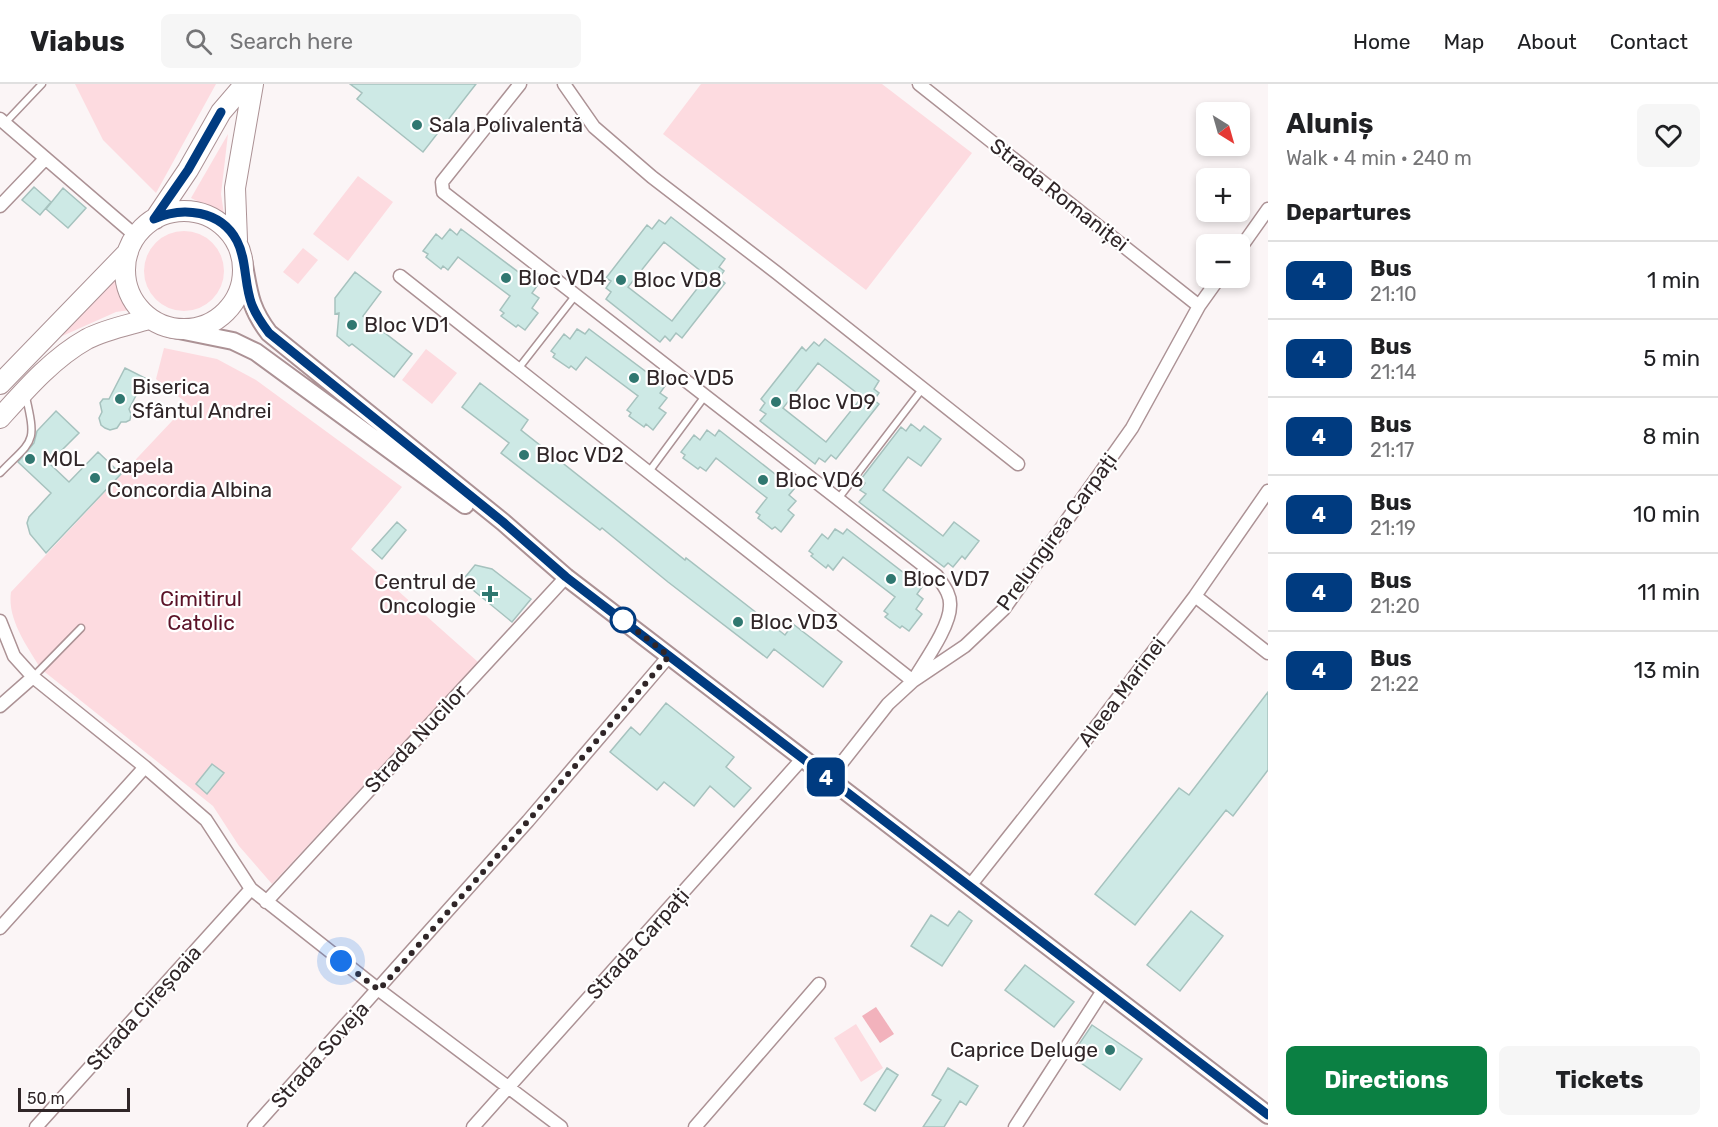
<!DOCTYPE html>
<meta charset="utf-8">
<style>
:root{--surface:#fff;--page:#f6f6f6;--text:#202124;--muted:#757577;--line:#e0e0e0;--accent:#0b8043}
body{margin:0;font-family:Rubik,sans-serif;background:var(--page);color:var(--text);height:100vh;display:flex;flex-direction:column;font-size:22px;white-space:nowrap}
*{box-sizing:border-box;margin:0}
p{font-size:20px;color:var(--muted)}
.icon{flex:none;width:33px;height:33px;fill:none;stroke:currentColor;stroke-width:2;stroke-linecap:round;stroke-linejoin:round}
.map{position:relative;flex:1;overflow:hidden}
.side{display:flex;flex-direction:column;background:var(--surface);width:450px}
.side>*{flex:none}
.badge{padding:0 12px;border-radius:9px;font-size:21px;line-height:39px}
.needle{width:39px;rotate:143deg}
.fabs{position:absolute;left:1196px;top:18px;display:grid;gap:12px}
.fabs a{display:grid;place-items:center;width:54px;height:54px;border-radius:9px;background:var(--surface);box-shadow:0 3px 9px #0003;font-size:30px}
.scale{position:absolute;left:18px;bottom:15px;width:112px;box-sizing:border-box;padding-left:6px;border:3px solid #302628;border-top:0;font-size:16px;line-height:21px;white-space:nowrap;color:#302628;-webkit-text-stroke:4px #fff;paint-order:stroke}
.you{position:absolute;width:30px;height:30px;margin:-15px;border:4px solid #fff;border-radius:50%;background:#1a73e8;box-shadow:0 0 0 9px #1a73e833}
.map>.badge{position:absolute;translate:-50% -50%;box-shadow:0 0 0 3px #fff}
h2{padding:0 18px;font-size:22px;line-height:54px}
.round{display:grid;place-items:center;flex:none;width:63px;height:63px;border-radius:9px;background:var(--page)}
.headline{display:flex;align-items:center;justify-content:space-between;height:102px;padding:0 18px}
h1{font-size:28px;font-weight:700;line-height:45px}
.cta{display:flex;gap:12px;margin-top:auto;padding:12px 18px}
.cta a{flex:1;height:69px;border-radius:9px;background:var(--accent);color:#fff;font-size:24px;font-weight:700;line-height:69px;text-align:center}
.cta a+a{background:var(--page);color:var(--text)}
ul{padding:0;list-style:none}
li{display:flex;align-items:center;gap:18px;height:78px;padding:0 18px;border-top:2px solid var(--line)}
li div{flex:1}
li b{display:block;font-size:22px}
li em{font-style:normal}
li .badge{min-width:66px;font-weight:700;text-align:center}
header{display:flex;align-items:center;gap:36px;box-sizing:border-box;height:84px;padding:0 30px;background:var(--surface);border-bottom:2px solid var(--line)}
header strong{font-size:28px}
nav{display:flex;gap:33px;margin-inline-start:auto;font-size:21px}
.search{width:420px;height:54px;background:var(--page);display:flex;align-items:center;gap:15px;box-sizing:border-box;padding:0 21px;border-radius:9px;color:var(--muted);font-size:22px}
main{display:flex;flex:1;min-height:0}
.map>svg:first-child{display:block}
.green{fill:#fddbe0}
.water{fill:#f2b2bc}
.building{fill:#cde9e5;stroke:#a6c2be;stroke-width:1.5;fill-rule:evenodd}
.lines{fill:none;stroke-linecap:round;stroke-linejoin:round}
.service-casing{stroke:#ac9295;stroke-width:9}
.minor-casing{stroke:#ac9295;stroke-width:15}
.secondary-casing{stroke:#ac9295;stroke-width:20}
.primary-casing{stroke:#ac9295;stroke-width:22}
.service{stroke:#fff;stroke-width:6}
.minor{stroke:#fff;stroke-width:12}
.secondary{stroke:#fff;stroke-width:16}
.primary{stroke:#fff;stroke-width:20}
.line-casing{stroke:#fff;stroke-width:14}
.line{stroke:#003b80;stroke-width:9}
.walk{stroke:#302628;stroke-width:6;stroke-dasharray:0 10.8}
.poi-dot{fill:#307770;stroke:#fff;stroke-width:2}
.stop-dot{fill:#fff;stroke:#003b80;stroke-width:3}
.labels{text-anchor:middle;stroke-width:4.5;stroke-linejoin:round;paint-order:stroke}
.poi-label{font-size:21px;fill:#302628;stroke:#fff;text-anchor:start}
.street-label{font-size:21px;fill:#302628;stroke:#fff}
.park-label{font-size:21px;fill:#5b1227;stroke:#fff}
</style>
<header>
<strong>Viabus</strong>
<div class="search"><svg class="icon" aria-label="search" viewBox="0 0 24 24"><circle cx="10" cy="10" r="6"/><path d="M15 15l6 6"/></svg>Search here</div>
<nav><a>Home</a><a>Map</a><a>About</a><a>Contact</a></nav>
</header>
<main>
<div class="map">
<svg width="1268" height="1043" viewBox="0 0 1268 1043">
<rect width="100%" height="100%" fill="#fbf5f6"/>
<!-- green -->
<path class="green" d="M75,0H216L156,109L103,56Z
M701,0H882L972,69L866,206L663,50Z
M228,50L221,110L224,130L191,114Z
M358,92L393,118L348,177L313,150Z
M144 187a40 40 0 1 1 80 0a40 40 0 1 1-80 0Z
M303,164L318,176L298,200L283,188Z
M115,194L121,216L130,226L116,228L60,253Z
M164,264L217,275L256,296L402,403L351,465L478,578L272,800L239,762L213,722L41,585C27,562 7,535 11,508L188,320L156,295Z
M426,265L457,289L432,320L402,296Z
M856,940L883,984L861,998L834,954Z"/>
<!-- water -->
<path class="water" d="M876,923L894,950L880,959L862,932Z"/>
<!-- building -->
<path class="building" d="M350,0H476L423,68L357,15L362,9Z
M34,103L51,118L40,131L22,116Z
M63,104L86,124L68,144L46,125Z
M671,133L725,175L719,183L724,187L719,194L725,199L682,254L676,249L670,257L665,252L660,258L606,215L611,208L606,204L611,197L606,194L647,141L652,145L659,136L665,140ZM664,158L707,192L672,237L628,203Z
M450,145L457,151L461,145L537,202L532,209L539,214L532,224L538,229L525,246L518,241L516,243L501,232L504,229L500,226L510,212L458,173L448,186L443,182L441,185L426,173L428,170L423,167L436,150L442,155Z
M355,188L381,208L363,232L412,270L394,293L352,260L349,262L337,252L339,229L335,230V214Z
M577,245L585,250L589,245L665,302L660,309L667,314L659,324L666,329L653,346L646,340L644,343L629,332L631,329L627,326L638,312L586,273L576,286L571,282L569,284L553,273L555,270L551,267L564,250L570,255Z
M825,255L879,297L874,305L879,309L874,316L879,320L836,375L831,371L825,378L819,374L815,380L760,337L766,330L760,326L765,319L761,315L802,263L806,267L814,258L819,262ZM818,279L862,313L826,358L783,324Z
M125,284L145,294L129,325L131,330L130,336L126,338H121L117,344L110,346L105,344L101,341L99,334L102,328L100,319L103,315H109Z
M480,299L528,336L521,346L685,476L686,474L785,551L793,540L842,578L823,603L774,565L767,574L668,498L602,444L600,446L501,369L509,359L462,323Z
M56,327L79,349L49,379L69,398L98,368L121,390L46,469L30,450L27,439L29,433L51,409L18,378L34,359L37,347Z
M911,340L920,347L924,342L941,355L921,382L908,373L883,406L943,452L954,438L979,457L965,475L962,472L953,483L948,479L944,483L859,418L866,410L860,406L865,399L861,395L901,343L906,347Z
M707,346L715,352L719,346L794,405L789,411L796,417L788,426L794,431L781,448L775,443L772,445L758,434L760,431L756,428L767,414L716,374L706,387L700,383L698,385L683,374L685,371L681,368L694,351L700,356Z
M397,438L406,446L382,475L372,466Z
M835,445L843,450L847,445L922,503L917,510L923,515L916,525L922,530L909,547L902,542L900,544L885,533L888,530L884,527L895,513L843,473L833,486L828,481L826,484L811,472L813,470L809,467L822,450L828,455Z
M475,481L492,485L531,515L512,538L462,497Z
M1268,608V686L1233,732L1226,726L1135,841L1095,810L1179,704L1189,711Z
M666,619L734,673L726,683L751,704L734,723L710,702L694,722L664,698L657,706L610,668L631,643L640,651Z
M212,680L224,689L207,710L196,700Z
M959,827L972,837L942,882L911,862L931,831L948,842Z
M1191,827L1223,852L1180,907L1147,881Z
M1025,881L1074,918L1054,943L1005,906Z
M1092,941L1142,975L1120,1006L1071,972Z
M887,984L898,991L875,1027L864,1020Z
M948,984L978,1002L966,1021L960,1017L944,1043H923L941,1016L932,1011Z"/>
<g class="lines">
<!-- service casing -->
<g class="service-casing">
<path id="service" d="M5,39L42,0
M518,285L575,212
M0,389C33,355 37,361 26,313
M648,389L705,312
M838,415L923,304
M33,593L81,544"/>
</g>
<!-- minor casing -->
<g class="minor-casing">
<path id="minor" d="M520,0L442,98L443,108L937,492C943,501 951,510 950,522C950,543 924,578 913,597
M564,0L594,43L652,93L777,189L1018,380
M919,0L1199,222
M0,35L136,152
M0,122L45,75
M1239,166L1268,125
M400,192L913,597
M1195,512L1268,569
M0,537L14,572L33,593L145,683L206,736L251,805L379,906L561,1043
M0,622L33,593
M829,695L888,620L913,597L965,562L1004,525L1132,344L1199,222L1219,194
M969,803L1099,639L1195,512L1268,407
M266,818L566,493
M0,844L145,683
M36,1043L251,805
M254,1043L528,737L669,572
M473,1043L802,675
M695,1043L819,900
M1015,1043L1104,905"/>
</g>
<!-- secondary casing -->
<g class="secondary-casing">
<path id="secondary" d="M243,176C249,207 249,223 269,249L503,438L566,493L1268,1031
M169,244L233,257L256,268L465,421"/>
</g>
<!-- primary casing -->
<g class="primary-casing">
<path id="primary" d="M125 186a59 59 0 1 1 118 0a59 59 0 1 1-118 0Z
M155,135L188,86L221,28L245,0
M237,156L235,104L253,0
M0,300L128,168
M0,334C26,305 53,274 87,255C106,245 129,241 149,235"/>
</g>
<!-- service -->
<use href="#service" class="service"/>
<!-- minor -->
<use href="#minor" class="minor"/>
<!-- secondary -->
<use href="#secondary" class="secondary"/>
<!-- primary -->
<use href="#primary" class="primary"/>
</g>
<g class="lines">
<!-- line casing -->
<g class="line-casing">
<path id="line" d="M221,28L188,86L154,135C182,122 221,126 237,157C247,176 244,201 252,221C256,231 262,240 269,249L503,438L566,493L1268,1031"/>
</g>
<!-- line -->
<use href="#line" class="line"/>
<!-- walk -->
<path class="walk" d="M341,877L379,906L528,737L669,572L623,536"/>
</g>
<!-- markers -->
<g class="poi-dot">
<circle cx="417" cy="41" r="6"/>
<circle cx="506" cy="194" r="6"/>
<circle cx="621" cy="196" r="6"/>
<circle cx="352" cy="241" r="6"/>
<circle cx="634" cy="294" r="6"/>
<circle cx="120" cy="315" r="6"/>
<circle cx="776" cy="318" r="6"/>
<circle cx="524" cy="371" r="6"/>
<circle cx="30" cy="375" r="6"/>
<circle cx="95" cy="394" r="6"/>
<circle cx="763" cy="396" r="6"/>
<circle cx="891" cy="495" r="6"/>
<path d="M487 501h6v6h6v6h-6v6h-6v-6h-6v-6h6z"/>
<circle cx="738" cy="538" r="6"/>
<circle cx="1110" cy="966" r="6"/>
</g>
<circle class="stop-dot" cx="623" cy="536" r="12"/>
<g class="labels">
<!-- poi labels -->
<g class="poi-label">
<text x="429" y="48">Sala Polivalentă</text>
<text x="518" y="201">Bloc VD4</text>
<text x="633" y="203">Bloc VD8</text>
<text x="364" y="248">Bloc VD1</text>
<text x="646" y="301">Bloc VD5</text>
<text x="132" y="310">Biserica<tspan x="132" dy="24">Sfântul Andrei</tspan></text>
<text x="788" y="325">Bloc VD9</text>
<text x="536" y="378">Bloc VD2</text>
<text x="42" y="382">MOL</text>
<text x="107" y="389">Capela<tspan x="107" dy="24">Concordia Albina</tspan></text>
<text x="775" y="403">Bloc VD6</text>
<text x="903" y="502">Bloc VD7</text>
<text x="476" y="505" text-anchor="end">Centrul de<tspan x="476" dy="24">Oncologie</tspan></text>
<text x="750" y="545">Bloc VD3</text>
<text x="1098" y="973" text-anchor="end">Caprice Deluge</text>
</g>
<!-- street labels -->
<g class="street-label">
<text transform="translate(1059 111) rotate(38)" y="7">Strada Romaniței</text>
<text transform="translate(1057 448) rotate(-54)" y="7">Prelungirea Carpați</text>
<text transform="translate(1122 608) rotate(-53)" y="7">Aleea Marinei</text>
<text transform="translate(416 655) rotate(-47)" y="7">Strada Nucilor</text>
<text transform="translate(638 860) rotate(-48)" y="7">Strada Carpați</text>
<text transform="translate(144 924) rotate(-48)" y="7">Strada Cireșoaia</text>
<text transform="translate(320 971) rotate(-48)" y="7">Strada Soveja</text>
</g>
<!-- park labels -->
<g class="park-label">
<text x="201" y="522">Cimitirul<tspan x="201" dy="24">Catolic</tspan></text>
</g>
</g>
</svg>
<div class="fabs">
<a><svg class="needle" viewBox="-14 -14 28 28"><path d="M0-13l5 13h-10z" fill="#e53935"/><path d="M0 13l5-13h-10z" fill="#757577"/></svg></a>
<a>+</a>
<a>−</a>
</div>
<div class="scale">50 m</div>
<div class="you" style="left:341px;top:877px"></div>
<b class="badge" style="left:826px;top:693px;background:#003b80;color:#fff">4</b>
</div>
<section class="side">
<div class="headline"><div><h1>Aluniș</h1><p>Walk · 4 min · 240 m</p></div><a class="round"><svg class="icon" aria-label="heart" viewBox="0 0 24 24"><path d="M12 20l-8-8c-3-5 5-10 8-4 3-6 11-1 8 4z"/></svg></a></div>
<h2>Departures</h2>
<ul>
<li><span class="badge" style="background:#003b80;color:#fff">4</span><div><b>Bus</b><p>21:10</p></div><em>1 min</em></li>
<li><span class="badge" style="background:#003b80;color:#fff">4</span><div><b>Bus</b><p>21:14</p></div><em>5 min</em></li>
<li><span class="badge" style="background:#003b80;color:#fff">4</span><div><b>Bus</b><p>21:17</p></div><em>8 min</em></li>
<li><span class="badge" style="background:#003b80;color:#fff">4</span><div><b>Bus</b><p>21:19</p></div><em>10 min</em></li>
<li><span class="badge" style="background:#003b80;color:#fff">4</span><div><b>Bus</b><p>21:20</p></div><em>11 min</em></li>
<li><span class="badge" style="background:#003b80;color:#fff">4</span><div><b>Bus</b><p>21:22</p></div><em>13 min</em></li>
</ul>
<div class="cta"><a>Directions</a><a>Tickets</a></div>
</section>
</main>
